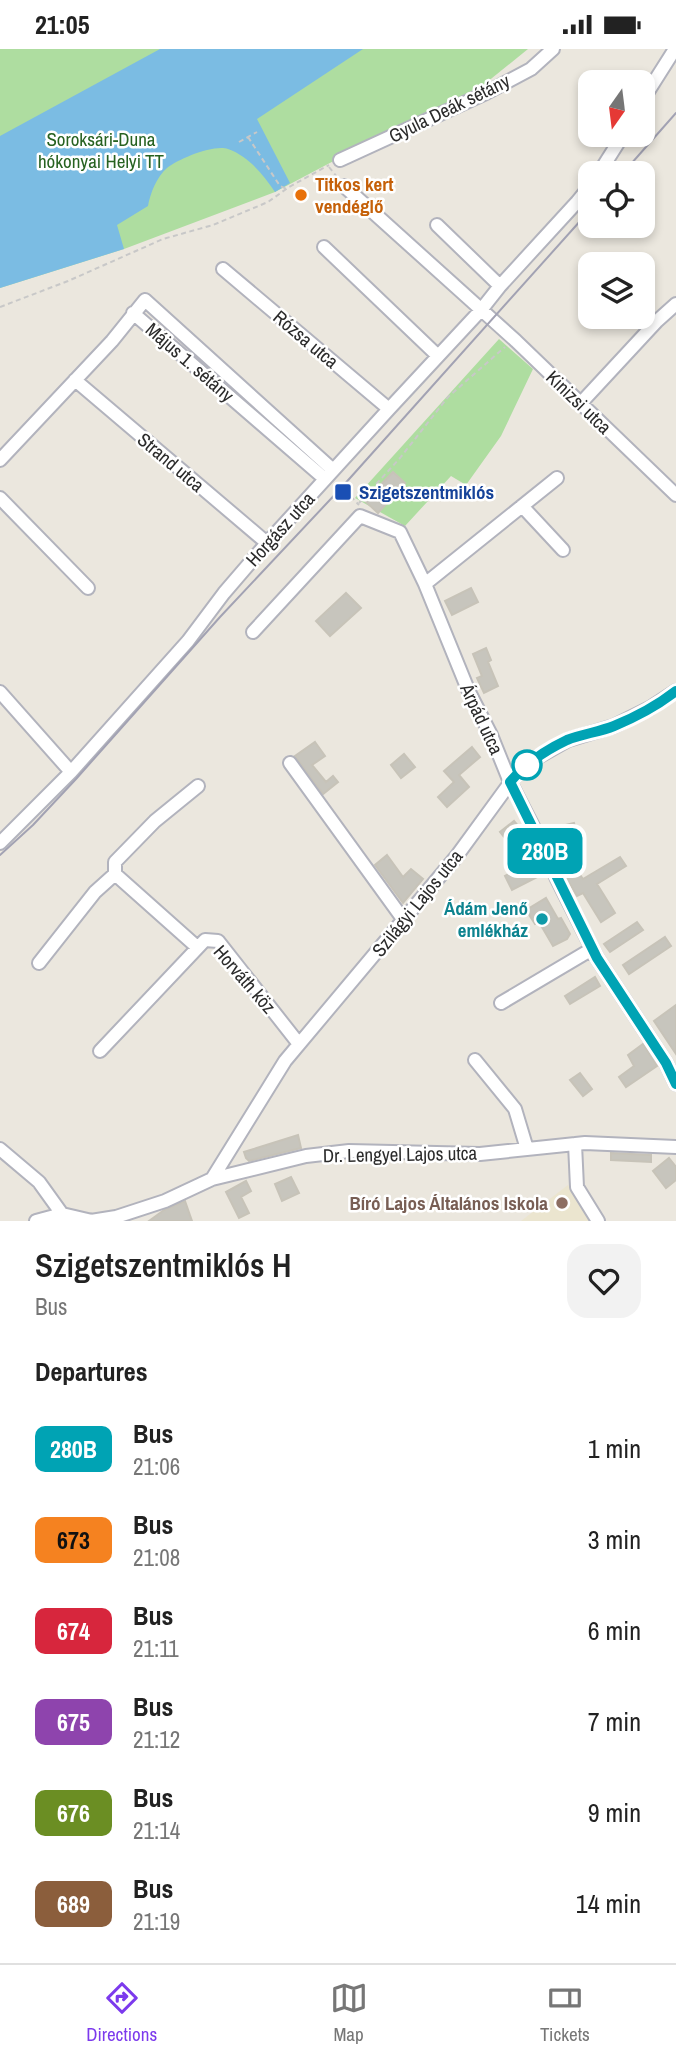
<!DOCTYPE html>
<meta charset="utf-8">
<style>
:root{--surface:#fff;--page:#f2f2f2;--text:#222;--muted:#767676;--line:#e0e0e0;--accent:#7c3aed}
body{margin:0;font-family:"Archivo Narrow",sans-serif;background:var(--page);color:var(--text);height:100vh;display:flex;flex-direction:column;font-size:26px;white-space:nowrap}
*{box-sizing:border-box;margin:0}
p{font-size:23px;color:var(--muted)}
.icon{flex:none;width:38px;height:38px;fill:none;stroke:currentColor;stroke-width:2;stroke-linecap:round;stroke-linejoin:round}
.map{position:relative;height:1172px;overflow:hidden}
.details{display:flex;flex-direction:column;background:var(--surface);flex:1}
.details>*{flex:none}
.badge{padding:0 14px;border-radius:10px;font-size:24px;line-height:46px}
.needle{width:46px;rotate:194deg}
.buttons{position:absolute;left:578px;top:21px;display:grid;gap:14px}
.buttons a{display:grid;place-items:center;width:77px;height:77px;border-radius:14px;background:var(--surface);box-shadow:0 4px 10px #0003;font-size:35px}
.map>.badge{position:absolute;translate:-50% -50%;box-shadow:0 0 0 4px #fff}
h2{padding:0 35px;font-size:26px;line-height:63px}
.round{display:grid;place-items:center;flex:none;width:74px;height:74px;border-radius:21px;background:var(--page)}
.overview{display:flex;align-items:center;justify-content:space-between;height:119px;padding:0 35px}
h1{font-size:33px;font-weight:600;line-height:52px}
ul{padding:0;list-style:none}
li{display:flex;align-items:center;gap:21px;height:91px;padding:0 35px}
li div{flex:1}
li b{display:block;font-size:26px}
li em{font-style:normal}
li .badge{min-width:77px;font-weight:700;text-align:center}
.status{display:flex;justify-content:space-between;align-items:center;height:49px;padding:0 35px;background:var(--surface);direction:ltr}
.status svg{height:19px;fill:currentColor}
.tab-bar{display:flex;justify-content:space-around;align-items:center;height:98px;border-top:2px solid var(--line);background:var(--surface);font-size:19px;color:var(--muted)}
.tab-bar a{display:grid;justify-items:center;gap:4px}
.tab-bar .active{color:var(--accent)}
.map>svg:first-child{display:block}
.education{fill:#ebe5cf}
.green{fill:#aedda0}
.water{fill:#7bbce3}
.building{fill:#c7c5bd;stroke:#c7c3b8;stroke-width:2}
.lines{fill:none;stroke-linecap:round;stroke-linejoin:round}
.minor-casing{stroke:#b2b3bd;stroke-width:16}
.path{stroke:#c8c8c8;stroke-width:2;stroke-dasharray:5 3.5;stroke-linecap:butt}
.minor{stroke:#fff;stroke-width:12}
.tram{stroke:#a2a2b3;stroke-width:2}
.line-casing{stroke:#fff;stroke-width:16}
.line{stroke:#00a3b4;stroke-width:10}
.food-dot{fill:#e8710a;stroke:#fff;stroke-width:2.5}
.transit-dot{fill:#1a4fb4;stroke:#fff;stroke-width:2.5}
.stop-dot{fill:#fff;stroke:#00a3b4;stroke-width:3.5}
.culture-dot{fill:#0f9aa8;stroke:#fff;stroke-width:2.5}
.education-dot{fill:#8d6e63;stroke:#fff;stroke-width:2.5}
.labels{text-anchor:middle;stroke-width:5;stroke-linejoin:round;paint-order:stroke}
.street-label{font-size:19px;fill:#2b2b2b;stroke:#fff}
.park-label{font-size:19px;fill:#276221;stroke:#fff}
.food-label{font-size:19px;font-weight:bold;fill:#c56008;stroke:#fff;text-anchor:start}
.transit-label{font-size:19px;font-weight:bold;fill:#164399;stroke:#fff;text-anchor:start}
.culture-label{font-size:19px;font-weight:bold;fill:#0d838f;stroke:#fff;text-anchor:end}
.education-label{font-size:19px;font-weight:bold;fill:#785e54;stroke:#fff;text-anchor:end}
</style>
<div class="status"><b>21:05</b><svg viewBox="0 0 49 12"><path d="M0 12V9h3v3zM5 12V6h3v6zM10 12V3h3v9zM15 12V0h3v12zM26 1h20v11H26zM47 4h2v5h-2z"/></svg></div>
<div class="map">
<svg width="676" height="1172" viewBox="0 0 676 1172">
<rect width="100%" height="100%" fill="#ebe7de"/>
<!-- education -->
<path class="education" d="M568,1136L592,1172H521Z"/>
<!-- green -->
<path class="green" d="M0,0H528L476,42L430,61L275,143L124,200L0,239Z
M499,290L533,320L501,387L466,436L451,427L405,477L355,449Z"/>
<!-- water -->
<path class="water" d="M160,0H363L257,70L290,134L275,143C263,125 248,107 228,100C214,95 178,110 167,119C157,127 150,145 148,157L117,176L124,200L0,239V87Z"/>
<!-- building -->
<path class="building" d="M393,423L405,434L378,464L365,452Z
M471,539L478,553L452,566L445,552Z
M346,544L361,559L330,587L316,572Z
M486,599L491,611L488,613L498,637L484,644L477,629L482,627L473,605Z
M315,693L325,707L312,716L326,733L333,727L338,733L323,745L295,707Z
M472,698L480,708L459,726L469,738L447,758L438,748L454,733L444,722Z
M404,705L415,718L401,729L391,716Z
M514,772L529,790L545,824L512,841L505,827L523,817L512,798L500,783Z
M574,774L577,784L550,791L545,781Z
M387,806L403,828L411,820L423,830L403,854L375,816Z
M620,808L626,817L597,835L615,864L601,873L583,844L577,847L567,830L578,823L583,830Z
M546,849L558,870L561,869L570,885L567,890L553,897L539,873L535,875L526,861Z
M637,873L643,881L610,903L604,895Z
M665,888L671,897L629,925L623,916Z
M595,928L600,937L570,955L565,947Z
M676,956V1005L654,972Z
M643,995L657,1017L626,1038L619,1028L634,1017L628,1006Z
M580,1024L592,1040L583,1047L570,1031Z
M298,1086L301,1099L249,1112L246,1109L244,1103Z
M611,1104L651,1106V1113L611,1111Z
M669,1109L676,1118V1131L666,1139L653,1122Z
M291,1128L299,1144L282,1152L275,1135Z
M246,1132L251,1142L241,1148L249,1164L239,1169L226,1143Z
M185,1152L192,1172H149L164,1161Z"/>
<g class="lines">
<!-- minor casing -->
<g class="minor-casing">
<path id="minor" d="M642,52L675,0
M340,111L486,44L531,20L553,0
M599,124L623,86
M344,137L516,292L676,446
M437,176L500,237
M324,198L438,307
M223,220L389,360
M133,264L325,430
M75,331L267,494
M580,355L657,272L676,255
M0,411L112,292L145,251L333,421
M0,449L88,539
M522,457L563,501
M425,535L557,429
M253,583L360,467L400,483L425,535L469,643L491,686L510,733L541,793L557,830L597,909L666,1014L676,1035
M0,643L71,723
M290,714L403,870
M0,794L71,723L188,592L224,544L267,494L389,360L481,261L500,237L577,153L590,137
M115,825L197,898
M39,914L95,843L115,825V813L155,772L198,737
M501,954L592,900
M100,1002L205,891L218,892L299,995
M475,1011L515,1060L527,1100
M575,1095L577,1138L598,1172
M0,1100L39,1133L62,1165L92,1172
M212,1130L285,1012L456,808L518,723L538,708L568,691L614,677L650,659L676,642
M36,1172L62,1165
M91,1172L116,1168L165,1152L212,1130L306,1107L349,1102L480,1105L585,1094L676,1098"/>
</g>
<!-- path -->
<path class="path" d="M248,88L280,137L287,140
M239,93L257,83
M329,118L337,128
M0,258L68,232L163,190L213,176L268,153L289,138L329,116
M339,435L359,456
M359,454L400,409L448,348L505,298"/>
<!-- minor -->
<use href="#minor" class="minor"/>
<!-- tram -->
<path class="tram" d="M623,124L676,64
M0,806L33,776L76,730L220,568L342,438L590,161"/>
</g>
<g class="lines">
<!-- line casing -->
<g class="line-casing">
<path id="line" d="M676,642C658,656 636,668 614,677C599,683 582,685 567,691C546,701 525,715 510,733L597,909L666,1014L676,1035"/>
</g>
<!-- line -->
<use href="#line" class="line"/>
</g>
<!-- markers -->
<circle class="food-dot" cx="301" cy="146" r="7"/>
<rect class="transit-dot" x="334" y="434" width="18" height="18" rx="3.5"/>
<circle class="stop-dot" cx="527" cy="716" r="14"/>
<circle class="culture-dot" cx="542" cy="870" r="7"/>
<circle class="education-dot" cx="562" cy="1154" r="7"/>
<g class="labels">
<!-- street labels -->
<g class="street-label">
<text transform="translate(449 59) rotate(-26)" y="7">Gyula Deák sétány</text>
<text transform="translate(306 290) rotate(40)" y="7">Rózsa utca</text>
<text transform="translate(190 313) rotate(41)" y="7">Május 1. sétány</text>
<text transform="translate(579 353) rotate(44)" y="7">Kinizsi utca</text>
<text transform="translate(171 413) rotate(40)" y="7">Strand utca</text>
<text transform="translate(280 480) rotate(-48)" y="7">Horgász utca</text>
<text transform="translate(482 670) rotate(65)" y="7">Árpád utca</text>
<text transform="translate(417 854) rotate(-51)" y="7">Szilágyi Lajos utca</text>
<text transform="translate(245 930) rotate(49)" y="7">Horváth köz</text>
<text transform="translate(400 1105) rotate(-1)" y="7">Dr. Lengyel Lajos utca</text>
</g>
<!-- park labels -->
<g class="park-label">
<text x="101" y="97">Soroksári-Duna<tspan x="101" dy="22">hókonyai Helyi TT</tspan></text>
</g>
<!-- food labels -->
<g class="food-label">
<text x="315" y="142">Titkos kert<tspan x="315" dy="22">vendéglő</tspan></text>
</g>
<!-- transit labels -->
<g class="transit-label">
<text x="359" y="450">Szigetszentmiklós</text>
</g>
<!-- culture labels -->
<g class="culture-label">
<text x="528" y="866">Ádám Jenő<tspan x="528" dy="22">emlékház</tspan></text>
</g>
<!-- education labels -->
<g class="education-label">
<text x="548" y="1161">Bíró Lajos Általános Iskola</text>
</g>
</g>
</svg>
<div class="buttons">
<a><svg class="needle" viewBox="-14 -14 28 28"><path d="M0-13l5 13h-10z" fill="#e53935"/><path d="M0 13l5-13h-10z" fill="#767676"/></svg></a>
<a><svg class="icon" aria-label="locate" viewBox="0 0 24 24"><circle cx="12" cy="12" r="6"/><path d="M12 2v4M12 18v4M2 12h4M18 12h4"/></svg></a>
<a><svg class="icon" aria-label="layers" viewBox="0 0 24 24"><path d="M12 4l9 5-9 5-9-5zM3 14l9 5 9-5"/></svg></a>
</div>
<b class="badge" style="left:545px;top:802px;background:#00a3b4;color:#fff">280B</b>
</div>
<section class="details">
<div class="overview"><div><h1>Szigetszentmiklós H</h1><p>Bus</p></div><a class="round"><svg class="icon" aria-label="heart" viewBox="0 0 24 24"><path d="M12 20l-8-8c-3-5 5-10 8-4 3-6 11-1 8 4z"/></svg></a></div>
<h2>Departures</h2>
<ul>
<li><span class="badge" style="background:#00a3b4;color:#fff">280B</span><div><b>Bus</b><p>21:06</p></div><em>1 min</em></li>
<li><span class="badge" style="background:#f58220;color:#111">673</span><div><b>Bus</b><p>21:08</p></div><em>3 min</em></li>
<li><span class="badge" style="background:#d7263d;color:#fff">674</span><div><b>Bus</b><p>21:11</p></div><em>6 min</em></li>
<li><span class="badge" style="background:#8e44ad;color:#fff">675</span><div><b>Bus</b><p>21:12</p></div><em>7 min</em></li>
<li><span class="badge" style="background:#6b8e23;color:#fff">676</span><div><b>Bus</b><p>21:14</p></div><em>9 min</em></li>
<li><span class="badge" style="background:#8b5e3c;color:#fff">689</span><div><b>Bus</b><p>21:19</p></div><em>14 min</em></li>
</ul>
</section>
<nav class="tab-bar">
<a class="active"><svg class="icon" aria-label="directions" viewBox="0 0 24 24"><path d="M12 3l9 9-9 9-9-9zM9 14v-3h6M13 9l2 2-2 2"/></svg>Directions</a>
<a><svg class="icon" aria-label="map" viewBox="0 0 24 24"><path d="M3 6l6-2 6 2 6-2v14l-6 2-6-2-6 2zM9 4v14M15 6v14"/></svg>Map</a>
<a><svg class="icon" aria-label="tickets" viewBox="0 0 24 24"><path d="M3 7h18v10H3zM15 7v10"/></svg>Tickets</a>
</nav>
